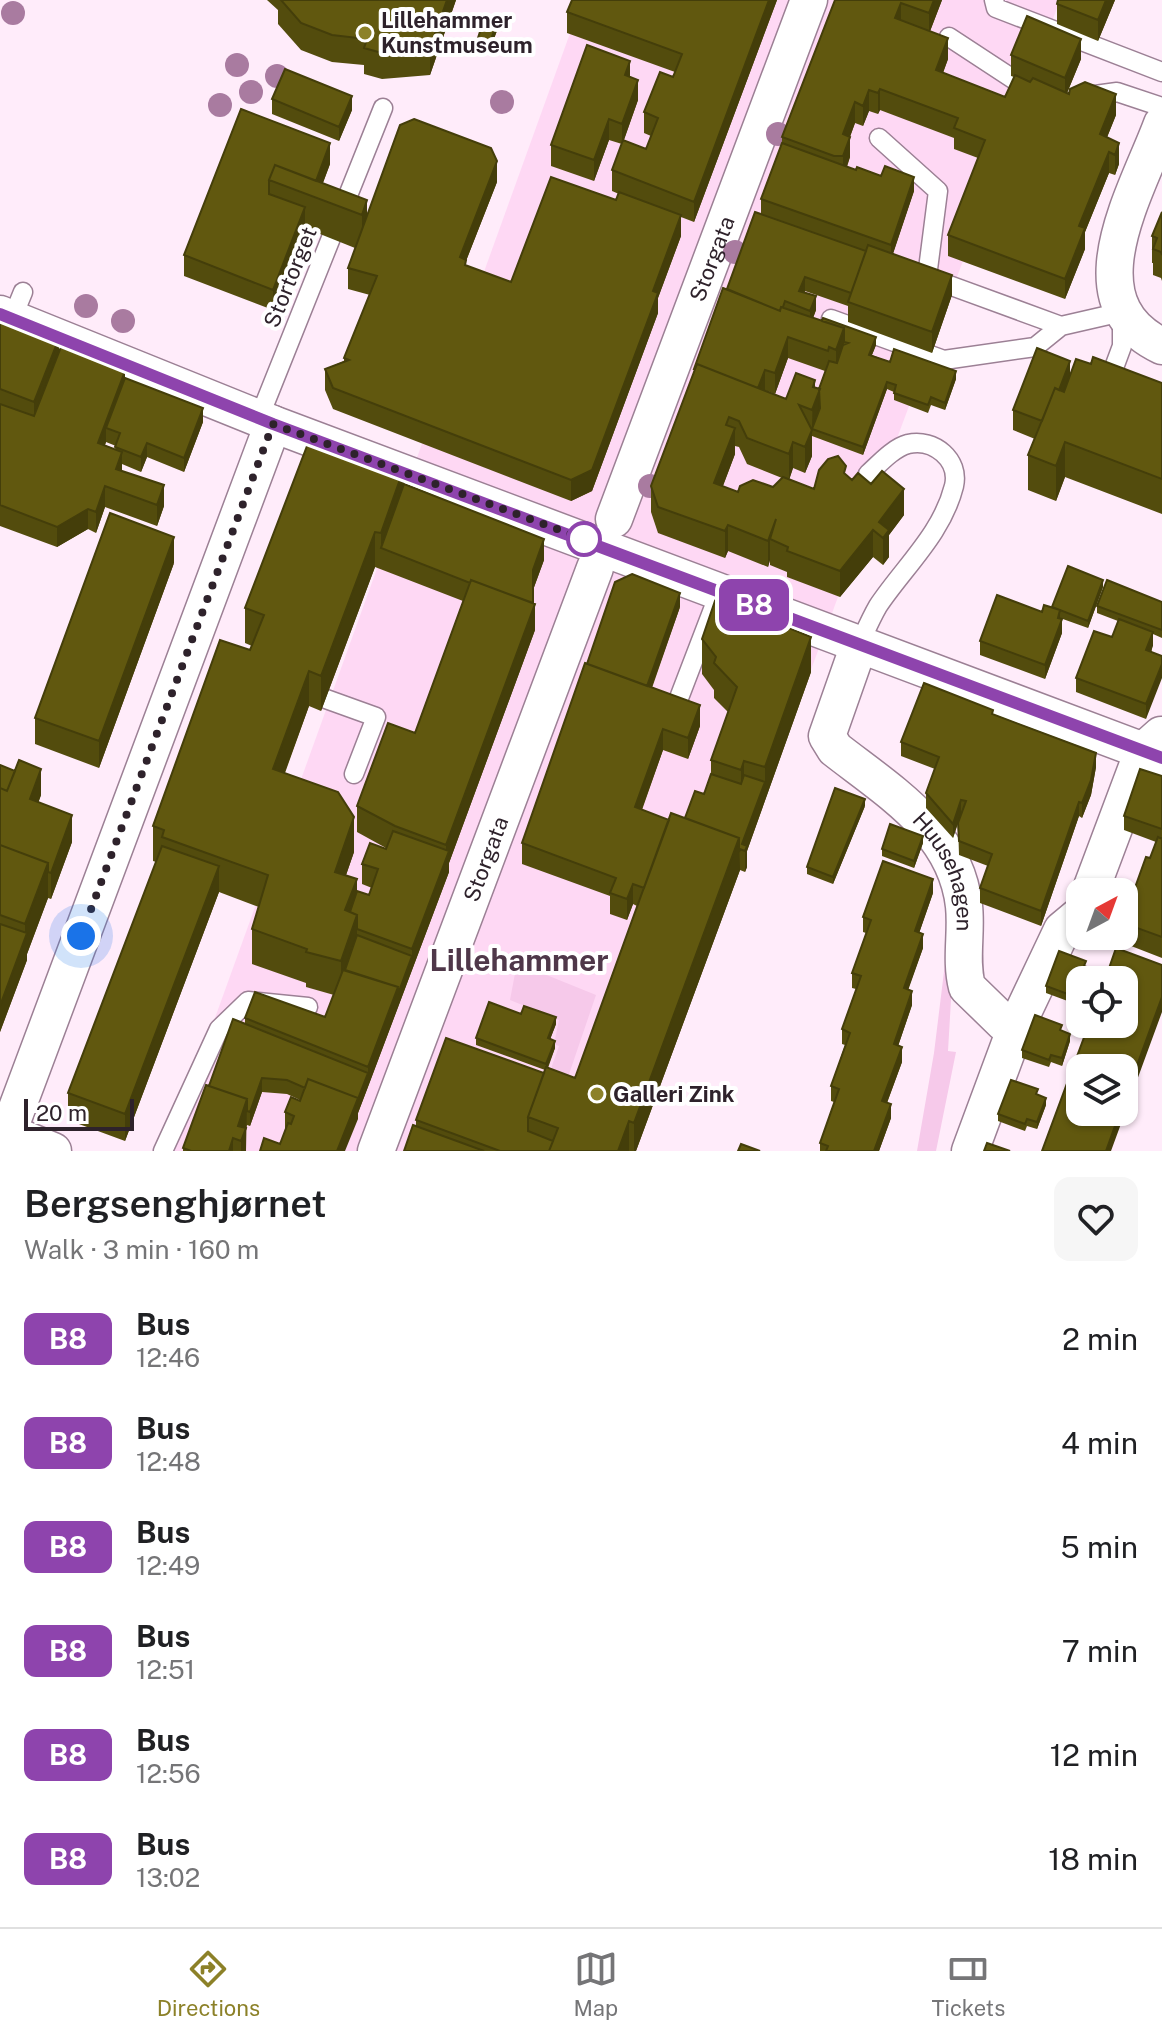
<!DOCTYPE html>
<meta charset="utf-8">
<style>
:root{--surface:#fff;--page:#f6f6f6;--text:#202124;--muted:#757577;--line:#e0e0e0;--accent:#8c8128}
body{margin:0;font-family:"Public Sans",sans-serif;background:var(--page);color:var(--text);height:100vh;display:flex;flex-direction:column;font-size:30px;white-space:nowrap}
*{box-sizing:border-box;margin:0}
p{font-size:26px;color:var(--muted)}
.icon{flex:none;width:44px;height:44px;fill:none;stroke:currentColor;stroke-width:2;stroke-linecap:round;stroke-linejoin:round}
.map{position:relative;height:1151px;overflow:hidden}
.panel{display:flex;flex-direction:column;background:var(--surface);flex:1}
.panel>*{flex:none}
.badge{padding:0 16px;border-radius:12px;font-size:28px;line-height:52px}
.needle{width:52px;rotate:41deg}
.fabs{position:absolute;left:1066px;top:878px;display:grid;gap:16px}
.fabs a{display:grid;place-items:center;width:72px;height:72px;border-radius:16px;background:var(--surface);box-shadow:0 2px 6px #0004;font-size:40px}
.scale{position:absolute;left:24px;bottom:20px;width:110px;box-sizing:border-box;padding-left:8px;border:4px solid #2e222b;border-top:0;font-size:22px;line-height:28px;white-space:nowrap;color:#2e222b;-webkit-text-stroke:6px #fff;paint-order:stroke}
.you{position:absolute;width:40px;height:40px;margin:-20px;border:6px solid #fff;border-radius:50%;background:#1a73e8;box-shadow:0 0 0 12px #1a73e833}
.map>.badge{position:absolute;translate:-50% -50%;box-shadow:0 0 0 4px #fff}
.round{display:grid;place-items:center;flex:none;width:84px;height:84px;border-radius:16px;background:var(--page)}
.summary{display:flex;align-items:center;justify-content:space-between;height:136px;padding:0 24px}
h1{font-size:38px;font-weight:600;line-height:60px}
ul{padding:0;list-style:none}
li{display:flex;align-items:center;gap:24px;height:104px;padding:0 24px}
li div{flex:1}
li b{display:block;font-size:30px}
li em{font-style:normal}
li .badge{min-width:88px;font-weight:700;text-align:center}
.menu{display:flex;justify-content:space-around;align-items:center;height:112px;border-top:2px solid var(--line);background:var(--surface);font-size:22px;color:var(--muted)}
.menu a{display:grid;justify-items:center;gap:4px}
.menu .selected{color:var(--accent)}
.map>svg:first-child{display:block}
.built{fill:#fed8f4}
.green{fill:#f6c9ea}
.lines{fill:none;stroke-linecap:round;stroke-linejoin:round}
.lane-casing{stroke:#9c8095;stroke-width:21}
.street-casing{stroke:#9c8095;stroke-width:39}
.lane{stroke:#fff;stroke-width:18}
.street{stroke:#fff;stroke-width:36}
.tree{fill:#a97ba0}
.wall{fill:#534c0d;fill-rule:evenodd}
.shaded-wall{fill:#443e0a}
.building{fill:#61580f;stroke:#443e0a;stroke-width:2}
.line-casing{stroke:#fff;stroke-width:18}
.line{stroke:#8e44ad;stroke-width:12}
.walk{stroke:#2e222b;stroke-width:8;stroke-dasharray:0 14.4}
.poi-dot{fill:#8c8128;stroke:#fff;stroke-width:3}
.stop-dot{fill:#fff;stroke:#8e44ad;stroke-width:4}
.labels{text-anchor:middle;stroke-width:8;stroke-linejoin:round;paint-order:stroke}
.poi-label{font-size:22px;font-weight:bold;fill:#2e222b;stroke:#fff;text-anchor:start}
.street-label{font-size:22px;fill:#2e222b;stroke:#fff}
.district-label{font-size:30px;font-weight:bold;fill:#4f3749;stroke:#fff}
</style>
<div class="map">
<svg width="1162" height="1151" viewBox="0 0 1162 1151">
<rect width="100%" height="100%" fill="#ffecfa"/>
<!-- built -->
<path class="built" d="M582,0H1060L632,1151H167Z"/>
<!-- green -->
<path class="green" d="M950,923L952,983L948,1051L956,1052L936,1151H917L934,1053Z
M517,963L596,995L566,1083L548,1077L559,1046L554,1044L559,1020L510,1000Z"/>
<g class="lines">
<!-- lane casing -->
<g class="lane-casing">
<path id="lane" d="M994,0L996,8L1162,72
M949,37L1033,92
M1088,96L1117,92L1162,107
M879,138L938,191L927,277L1061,326
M12,319L23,292
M831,319L944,360L1035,347L1061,326L1122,312V346L1112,373
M259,418L383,108
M859,645C865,632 871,618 878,606C904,567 942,534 954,486C960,460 934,438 908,444C893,448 879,464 868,474
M679,698L720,591
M326,699L376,717L354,774
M163,1151L219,1029L248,1001L308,1007"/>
</g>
<!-- street casing -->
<g class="street-casing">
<g id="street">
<path d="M1162,124C1137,192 1069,302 1162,346"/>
<path d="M0,314L273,424L1162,758"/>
<path id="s1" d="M614,519L809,0"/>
<path id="s2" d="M859,645L827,736L835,749C890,792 956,831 964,906C967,933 960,960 967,987L1004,1023L1016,1027L970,1151"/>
<path d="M1090,892L1143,751L1161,735"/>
<path d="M1016,1027L1062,930L1080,915"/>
<path d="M0,1129L53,1151"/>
<path d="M1,1151L273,424"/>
<path id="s3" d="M376,1151L595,568"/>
</g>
</g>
<!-- lane -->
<use href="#lane" class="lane"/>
<!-- street -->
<use href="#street" class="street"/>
</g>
<!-- trees -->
<g class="tree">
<circle cx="13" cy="13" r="12"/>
<circle cx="237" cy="65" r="12"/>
<circle cx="277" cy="76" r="12"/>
<circle cx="251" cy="92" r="12"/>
<circle cx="502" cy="102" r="12"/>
<circle cx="220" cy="105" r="12"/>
<circle cx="778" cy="134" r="12"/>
<circle cx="735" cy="252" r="12"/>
<circle cx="86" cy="306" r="12"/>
<circle cx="123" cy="321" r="12"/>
<circle cx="650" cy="486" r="12"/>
</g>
<!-- wall -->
<path class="wall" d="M267,0H456L430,75L382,79L364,74V65L332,62L301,50L278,24V10Z
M777,0L694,222L681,217V236L658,298V313L592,491L571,501L333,409L325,390V369L344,361V358L370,295L348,289V268L355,248L305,228L273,310L184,276V255L241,109L330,164L323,183L367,214L497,182L466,261V266L511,282L616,200L619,194L612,191V170L622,144L609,140L594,181L551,166V145L630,77L638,100L624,140L646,149L651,136L644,133V112L673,77L675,72L567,33V12Z
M835,0H942L930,31L948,59L943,73L1005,97L1014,77L1011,76V55L1081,59L1067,93L1116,115L1107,137L1119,164L1115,175L1109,173L1085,232V249L1065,299L948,256V235L978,158L954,149V138L880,110L878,114L869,111L863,126L855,123L850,137V157L847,167L914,191L893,253L952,295L932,353L848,322V306L805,291L804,293L816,310L813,318L876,345L872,355L890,362L956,379L945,410L931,405L928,413L894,400V392L887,389L863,455L812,436V456L805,473L793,468L789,480L814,489L846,475L904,515L889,535V557L883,565L873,557L840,597L787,577V572L770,565V560L768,567L728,551L725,558L658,533L651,512V486L694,372V369L761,213V199L782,143V137ZM788,358L825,371L819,389L815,388L786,399L765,390L775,394ZM735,446L739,447L747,464L782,478L773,487L738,492L723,486L735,454Z
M1058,0H1115L1098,41L1057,24V4Z
M498,28L489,52L477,48V41Z
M272,99L352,110L339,141L272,114Z
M1162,212V281L1161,278L1153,275V263H1152V236Z
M0,316L59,352L125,378L203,422L184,472L147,457L141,472L122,464V471L164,506L157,526L105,507L96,533L88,529L57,547L0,526ZM106,442L116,446L115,449L105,445Z
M1091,364L1162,383V514L1065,477L1056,501L1028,490V455L1035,439L1013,430V410Z
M404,484L544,560L533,590L535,630L449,863V872L358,1113V1119L280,1144L285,1132V1112L300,1100L287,1094L262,1092L250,1126L247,1125L246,1130V1151H183V1148L209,1086L245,1024V1018L325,1017L334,995L306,987V983L252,964V929L259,907L219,892L125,1141L68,1120V1093L156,862L153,861V826L252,646L245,643V608ZM375,567L463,601L415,733L357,806V832L386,848V849L362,864V884L372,888L369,895L357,893L346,875L354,852L285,773L309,706L321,711Z
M174,563L99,768L35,744V718Z
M1103,587L1088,628L1060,618L1062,633L1045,679L980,655V641L1042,612Z
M1162,602V638L1153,634L1146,719L1076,692V678L1112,637L1118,621L1097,613V606Z
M680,607L652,688L700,726L688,759L663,750L642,810L669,820L685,818L704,794L711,774V760L728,712L714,698V690L702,674V639L795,631L811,672L747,851V867L745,872L740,870L636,1151H404L416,1126V1120L544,1073L545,1070L476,1045V1038L521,1014L556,1024L550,1039L555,1048L548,1068L575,1078L637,906L633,904L627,920L610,914V896L522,864V843L587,664Z
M993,714L1096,767L1091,795L1082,818L1079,816L1041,926L980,903V888L988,866L959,855L958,823L961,814L953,838L926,808V793L935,769L901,756V742Z
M0,765L41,795L38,803L72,842L51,899L48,898L27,954V960L0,1032Z
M1162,776V958L1126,944V924L1132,909V896L1150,858L1156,842L1124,830V816Z
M865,806L833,884L807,874V867Z
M923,843L914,868L882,856V849Z
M933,893L919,933L923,948L908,989L912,1005L898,1046L902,1062L887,1103L891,1118L879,1151H820V1143L834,1102L831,1101V1086L845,1045L842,1044V1029L856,989L852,988V973L866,933L863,932V917Z
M1086,966L1094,977L1093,980H1080V1000L1075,998L1073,1003L1046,993V986Z
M1062,1031L1070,1041L1062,1066L1051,1062L1049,1067L1022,1058V1050Z
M1038,1094L1046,1105L1037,1129L1027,1126L1025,1131L998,1121V1114Z"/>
<!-- shaded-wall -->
<path class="shaded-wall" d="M447,0H456L430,75V48Z
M769,0H777L694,222V202Z
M934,0H942L929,34V13Z
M1106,0H1115L1098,41V20Z
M901,3V23L895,18Z
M498,20V28L489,52V45Z
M948,38V59L936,91V70Z
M1081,39V59L1065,98V78Z
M630,61V81L625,75Z
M638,80V100L622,145V124Z
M880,89V110L878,114V93Z
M869,90V111L863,126V106Z
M1116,94V115L1100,155V134Z
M352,96V110L339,141V127Z
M855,102V123L843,155V134Z
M609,119V140L594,181V160Z
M850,137V157L843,176V156Z
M330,143V164L317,198L311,196Z
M1119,143V164L1115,175V155Z
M1109,152V173L1085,232V249L1065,299V279L1079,226Z
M497,161V182L466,261V281L460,257Z
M914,177V191L891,260V245Z
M367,200V235L362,250V215Z
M305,207V228L273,310V290Z
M681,215V236L658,298V313L592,491L571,501V480L653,291Z
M952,275V295L932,353V332Z
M805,277V291L799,306V291Z
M816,296V310L810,326V311Z
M844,328V349L836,370V350Z
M788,337V358L775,394V373Z
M876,337V345L869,362V355Z
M59,338V373L34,437V402Z
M1070,361V382L1046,423Z
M765,370V390L757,391Z
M125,371V392L106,428V442L98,463V443Z
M956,371V379L945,410V403Z
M815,380V402L820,389V415L812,429L813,387Z
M887,382V389L863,455V447Z
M203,408V422L184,472V458Z
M735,428V454L714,509V483Z
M812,430V456L805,473V447Z
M793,442V468L789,480V454Z
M1065,442V477L1056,501V466Z
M147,443V457L141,472V457Z
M122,452V473L116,469Z
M404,468V503L381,548V568V533Z
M164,485V506L157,526V505Z
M105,486V507L96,533V512Z
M904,489V515L889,535V557L883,565V538L879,522Z
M88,509V529L57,547V527Z
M776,519L770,539V560L768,567V541Z
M728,525V551L725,558V531Z
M873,530V557L840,597V571Z
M375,532V567L321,711V676Z
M174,537V563L99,768V741Z
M544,539V560L533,590V570Z
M1103,580V587L1088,628V621Z
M680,593V607L645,706V691Z
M535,604V630L449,863V872L368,1087V1067L398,987L412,956V949L446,859V845Z
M1060,610V624L1062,619V633L1045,679V665Z
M1153,632V646L1146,665V650Z
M811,637V672L747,851V867L745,872V851L742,844L765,782V767Z
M1162,664V678L1146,719V704Z
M309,671V706L273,804V769Z
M700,705V726L688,759V738Z
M663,729V750L635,828V807Z
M1096,753V767L1091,795L1082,818V803Z
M744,761V796L741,805V770Z
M41,769V795L30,826V799Z
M865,799V806L833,884V877Z
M961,800V814L953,838V824Z
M1079,802V816L1041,926V911Z
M72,815V842L51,899V873Z
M354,817V852L335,907V872Z
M923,836V843L914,868V861Z
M739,838L740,870L636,1151H634V1123Z
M48,863V898L27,954V960L0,1032V1006L25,938V924Z
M219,866V892L125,1141V1114Z
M357,879V914L345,910Z
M933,879V893L915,945V931Z
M633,884V904L627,920V899Z
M357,915V950L341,996V961Z
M923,934V948L904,1002V988Z
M912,991V1005L894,1058V1044Z
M1162,997V1012L1111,1151H1106L1120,1112H1124V1101Z
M556,1017V1024L548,1045V1038Z
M1070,1034V1041L1062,1066V1058Z
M555,1041V1048L546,1071V1064Z
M902,1047V1062L882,1116V1101Z
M368,1073V1087L358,1113V1119L345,1151H337Z
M262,1078V1092L250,1126V1112Z
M1046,1098V1105L1037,1129V1122Z
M247,1099L246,1151H241V1141L238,1126Z
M891,1104V1118L879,1151H874Z
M629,1121V1151H618Z
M233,1138V1151H229Z"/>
<!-- building -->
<path class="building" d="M281,0H447L430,48L382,53L364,48L367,39L332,35L301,23Z
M572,0H769L694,202L612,170L623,140L646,149L658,118L644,112L660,72L673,77L682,54L567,12Z
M835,0H934L929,13L901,3L895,18L948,38L936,70L1005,97L1015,75L1030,82L1033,78L1069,94L1070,89L1085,82L1116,94L1100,134L1119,143L1115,155L1109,152L1079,226L1085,228L1065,279L948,235L985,140L954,128L958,118L880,89L878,93L869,90L863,106L855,102L843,134L850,137L843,156H834L782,137Z
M1058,0H1106L1098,20L1057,4Z
M485,16L498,20L489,45L477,41Z
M1027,16L1081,39L1065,78L1011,55Z
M587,45L630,61L625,75L638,80L622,124L609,119L594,160L551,145Z
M285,69L352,96L339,127L272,99Z
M241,109L330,143L316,181L275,165L269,180V194L305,207L273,290L184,255Z
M414,119L491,148L497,161L460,257L466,260L465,265L511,282L551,177L616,200L619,192L681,215L653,291L658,293L592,470L571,480L333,388L325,369L349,360L344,358L377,276L348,268L400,125Z
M782,143L856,170L857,167L881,176L885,166L914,177L891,245L761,199Z
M275,165L367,200L362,215L269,180Z
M755,212L866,251L851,293L805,277L799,291L816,296L810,311L785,301L783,307H781L780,311L727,289Z
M1162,212V255L1161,252L1153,249L1157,238L1152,236Z
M868,245L952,275L932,332L848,302Z
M723,288L780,311L781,307L844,328L836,350L829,347L828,351L788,337L775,373L765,370L758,388L697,364L695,369H694Z
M0,316L59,338L34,402L0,389Z
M823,318L876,337L869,355L890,362L894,349L956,371L945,403L931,397L928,405L894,393L896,385L887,382L863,447L812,429L820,408L819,389L828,364L829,361L837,363L843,345L848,343L844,342V328L822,321Z
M61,347L125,371L98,443L122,452L116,469L164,485L157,505L105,486L96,512L88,509L57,527L0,505V404L34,416Z
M1037,348L1070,361L1059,390L1055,388L1042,421L1013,410Z
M1093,357L1162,383V479L1065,442L1056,466L1028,455L1055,388L1064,392L1076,359L1091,364Z
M697,364L786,399L796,373L815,380L813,387L820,389L812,410L799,405L812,430L805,447L793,442L789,454L747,438L739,421L729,417L726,425L735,428L714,483L738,492L740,486L753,480L773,487L783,477L814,489L819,470L828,459L838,456L846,466L844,473L852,480L858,473L871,484L882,471L904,489L879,522L889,530L883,538L873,530L840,571L787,551L788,547L770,539L776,519L768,541L728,525L725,531L658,507L651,486Z
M125,378L203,408L184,458L147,443L141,457L115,447L120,433L106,428Z
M312,433L404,468L381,533L375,532L321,676L309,671L273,769L338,792L354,817L335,872L357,879L345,910L357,915L341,961L306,952L307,949L252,929L268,875L162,837L164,830L153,826L220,640L250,650L264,615L245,608Z
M404,484L544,539L533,570V603L471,580L470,583L381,548Z
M110,513L174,537L99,741L35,718Z
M1068,566L1103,580L1088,621L1052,607Z
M632,574L680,593L647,686L587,664L615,582Z
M471,580L535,604L446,845L395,826L357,806L388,723L415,733Z
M1107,580L1162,602V630L1097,606Z
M719,589L795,619L791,629L811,637L765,767L744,761L741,770L711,760L737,687L714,663L716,657L702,639Z
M997,595L1042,612L1044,605L1060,610L1058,618L1062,619L1045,665L980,641Z
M1119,619L1153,632L1146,650L1162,656V664L1146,704L1076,678L1094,631L1112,637Z
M585,663L700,705L688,738L663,729L635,807L669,820L644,888L633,884L627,899L610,893L616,878L522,843Z
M924,683L993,710L992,714L1096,753L1091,780L1082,803L1079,802L1041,911L980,888L992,854L959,841L958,823L966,801L961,800L953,824L926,793L939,757L901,742Z
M19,760L41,769L30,799L72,815L51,873L48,872V863L0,845V788L7,791Z
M0,765L15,771L7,791L0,788Z
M1140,769L1162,776V829L1124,816Z
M711,774L741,784L744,775L765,782L742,844L747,846L745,851L740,849L739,852V838L685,818L695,791L704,794Z
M835,788L865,799L833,877L807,867Z
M671,813L739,838L634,1123L629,1121L618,1151H549L558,1128L528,1117L546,1067L575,1078Z
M890,824L923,836L914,861L882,849Z
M393,831L449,851L412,949L357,929V915L350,912L357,891L369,895L378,869L362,864L370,843L386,849Z
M1158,837L1162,839V837V937L1126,924L1136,897L1132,896L1146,857L1150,858Z
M0,845L48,863L25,924L0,915Z
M162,846L219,866L125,1114L68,1093Z
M883,861L933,879L915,931L923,934L904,988L912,991L894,1044L902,1047L882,1101L891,1104L874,1151H826L828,1146L820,1143L839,1089L831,1086L850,1033L842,1029L861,976L852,973L871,920L863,917Z
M0,924L27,933L0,1006Z
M357,935L412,956L398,994V987L345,970Z
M1116,948L1162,965V997L1124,1101V1068H1080V1112H1120L1106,1151H1042L1089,1024H1124V980H1105Z
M1059,951L1086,961L1084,966L1094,970L1090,980H1080V992L1075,990L1073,996L1046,986Z
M343,970L398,987L368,1067L245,1018L255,992L325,1017Z
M489,1002L521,1014L524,1006L556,1017L548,1038L555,1041L546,1064L476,1038Z
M1035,1015L1062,1025L1060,1030L1070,1034L1062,1058L1051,1055L1049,1060L1022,1050Z
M233,1019L368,1073L356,1104L358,1098L308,1079L305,1088L287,1080L262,1078L250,1112L247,1111V1099L209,1086Z
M446,1038L544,1073L528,1117V1131L553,1141L549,1151H500L416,1120Z
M308,1079L358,1098L337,1151H260L264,1138L280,1144L288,1123L291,1124L294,1116L285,1112L291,1097L300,1101Z
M1011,1080L1038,1089L1036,1094L1046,1098L1037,1122L1027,1119L1025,1124L998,1114Z
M206,1085L247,1099L238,1126L246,1128L241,1141L233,1138L229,1151H191L183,1148Z
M413,1125L484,1151H404Z
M987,1143L1010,1151H984Z
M741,1144L760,1151H738Z"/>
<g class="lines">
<!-- line casing -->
<g class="line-casing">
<path id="line" d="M0,314L273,424L1162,758"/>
</g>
<!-- line -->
<use href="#line" class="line"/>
<!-- walk -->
<path class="walk" d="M81,936L273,424L584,539"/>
</g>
<!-- markers -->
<g class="poi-dot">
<circle cx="365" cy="33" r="8"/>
<circle cx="597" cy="1094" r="8"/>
</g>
<circle class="stop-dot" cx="584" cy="539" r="16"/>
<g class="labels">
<!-- poi labels -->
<g class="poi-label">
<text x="381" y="28">Lillehammer<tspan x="381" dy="25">Kunstmuseum</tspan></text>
<text x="613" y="1102">Galleri Zink</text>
</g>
<!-- street labels -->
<g class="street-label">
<text dy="8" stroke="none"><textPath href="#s1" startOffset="278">Storgata</textPath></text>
<text transform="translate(290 277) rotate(-68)" y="8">Stortorget</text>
<text dy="8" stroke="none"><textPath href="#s3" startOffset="312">Storgata</textPath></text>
<text dy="8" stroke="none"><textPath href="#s2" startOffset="282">Huusehagen</textPath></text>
</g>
<!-- district labels -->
<g class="district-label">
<text x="519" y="971">Lillehammer</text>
</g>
</g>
</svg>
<div class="fabs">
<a><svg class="needle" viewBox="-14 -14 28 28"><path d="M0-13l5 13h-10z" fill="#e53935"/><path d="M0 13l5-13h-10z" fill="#757577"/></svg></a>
<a><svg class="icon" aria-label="locate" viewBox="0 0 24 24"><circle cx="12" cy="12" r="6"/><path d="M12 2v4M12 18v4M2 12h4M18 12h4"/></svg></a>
<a><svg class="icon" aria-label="layers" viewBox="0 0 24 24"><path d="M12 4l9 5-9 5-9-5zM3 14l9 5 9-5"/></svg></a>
</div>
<div class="scale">20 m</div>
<div class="you" style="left:81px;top:936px"></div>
<b class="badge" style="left:754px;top:605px;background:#8e44ad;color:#fff">B8</b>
</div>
<section class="panel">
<div class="summary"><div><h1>Bergsenghjørnet</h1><p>Walk · 3 min · 160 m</p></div><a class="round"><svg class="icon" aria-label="heart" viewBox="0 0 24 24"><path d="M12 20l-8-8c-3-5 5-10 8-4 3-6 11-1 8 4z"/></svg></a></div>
<ul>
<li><span class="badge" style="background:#8e44ad;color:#fff">B8</span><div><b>Bus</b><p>12:46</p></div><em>2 min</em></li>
<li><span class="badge" style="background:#8e44ad;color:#fff">B8</span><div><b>Bus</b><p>12:48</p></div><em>4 min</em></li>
<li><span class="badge" style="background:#8e44ad;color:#fff">B8</span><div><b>Bus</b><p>12:49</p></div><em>5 min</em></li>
<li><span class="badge" style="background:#8e44ad;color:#fff">B8</span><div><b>Bus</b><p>12:51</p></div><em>7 min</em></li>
<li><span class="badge" style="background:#8e44ad;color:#fff">B8</span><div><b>Bus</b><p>12:56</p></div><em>12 min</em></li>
<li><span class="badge" style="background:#8e44ad;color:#fff">B8</span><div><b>Bus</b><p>13:02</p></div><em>18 min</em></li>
</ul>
</section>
<nav class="menu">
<a class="selected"><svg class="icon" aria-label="directions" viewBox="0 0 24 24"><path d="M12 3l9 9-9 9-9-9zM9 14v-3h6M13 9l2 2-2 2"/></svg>Directions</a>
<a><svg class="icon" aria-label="map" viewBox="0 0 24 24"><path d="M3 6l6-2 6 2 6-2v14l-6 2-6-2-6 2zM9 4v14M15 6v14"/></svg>Map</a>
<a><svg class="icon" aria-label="tickets" viewBox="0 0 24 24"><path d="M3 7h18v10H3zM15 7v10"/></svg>Tickets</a>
</nav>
